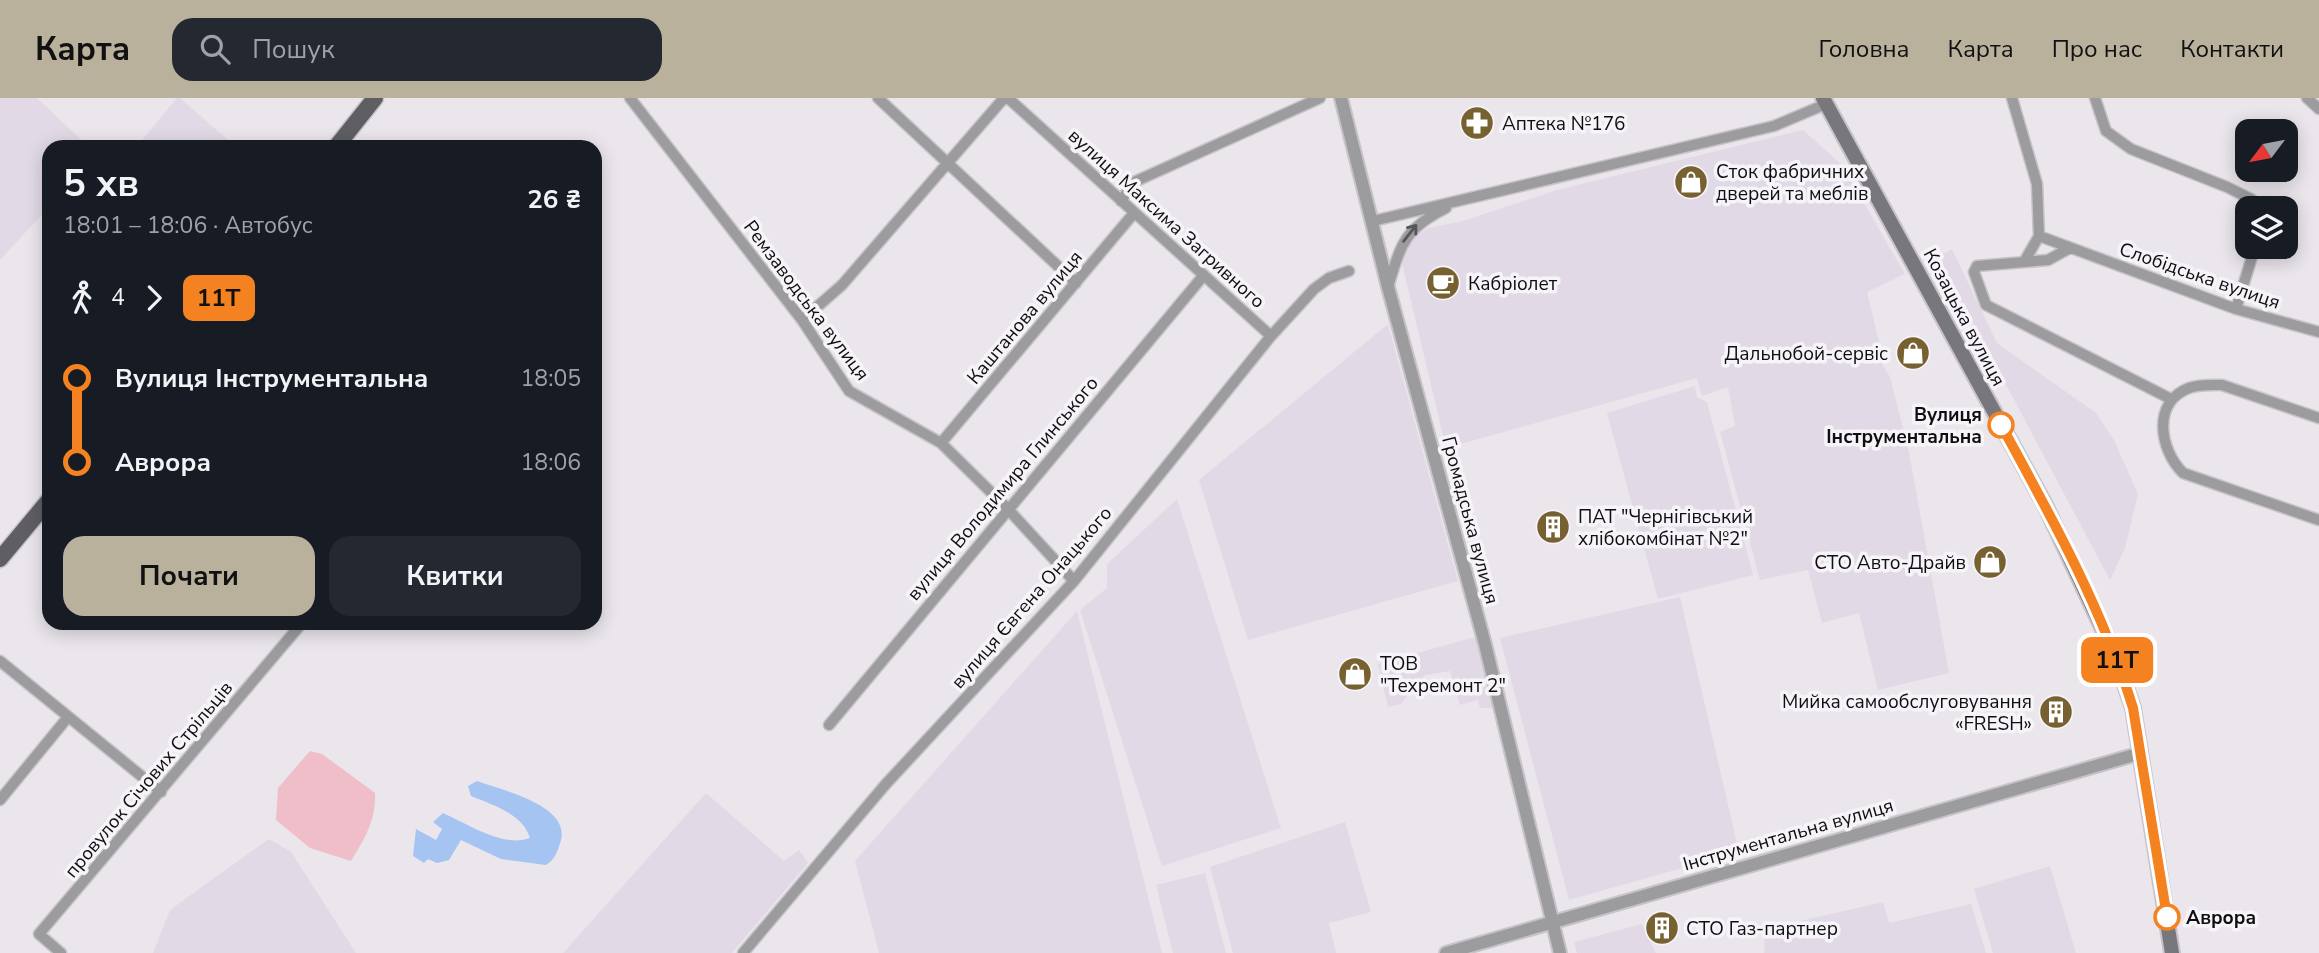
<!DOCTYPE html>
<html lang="uk">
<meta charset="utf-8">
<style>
:root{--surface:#171b24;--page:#242831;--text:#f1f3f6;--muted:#9ea1a6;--accent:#bab19d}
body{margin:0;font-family:"Nunito Sans",sans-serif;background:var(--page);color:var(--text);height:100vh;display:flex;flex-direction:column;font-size:26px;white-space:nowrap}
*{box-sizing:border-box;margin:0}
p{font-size:23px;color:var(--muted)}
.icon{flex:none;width:38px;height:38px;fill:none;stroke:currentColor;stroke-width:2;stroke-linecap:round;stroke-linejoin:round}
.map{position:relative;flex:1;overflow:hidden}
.details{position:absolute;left:42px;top:42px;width:560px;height:490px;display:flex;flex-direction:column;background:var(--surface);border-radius:21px;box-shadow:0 4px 18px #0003}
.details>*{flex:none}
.badge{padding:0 14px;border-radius:10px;font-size:24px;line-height:46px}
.needle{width:46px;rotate:238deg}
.fabs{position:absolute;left:2235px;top:21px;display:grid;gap:14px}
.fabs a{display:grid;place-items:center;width:63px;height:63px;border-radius:14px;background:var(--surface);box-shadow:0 4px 18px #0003;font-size:35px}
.map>.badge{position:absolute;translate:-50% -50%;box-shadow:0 0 0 4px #fff}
.legs{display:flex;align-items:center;gap:10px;height:77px;padding:0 21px;font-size:23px}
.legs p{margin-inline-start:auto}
.summary{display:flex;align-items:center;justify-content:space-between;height:119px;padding:0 21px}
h1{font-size:38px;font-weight:700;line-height:52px}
.button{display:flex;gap:14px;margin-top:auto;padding:14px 21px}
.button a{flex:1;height:80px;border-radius:21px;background:var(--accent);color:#111;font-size:28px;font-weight:700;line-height:80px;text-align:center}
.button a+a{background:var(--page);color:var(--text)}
ul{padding:0 21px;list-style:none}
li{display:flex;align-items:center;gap:24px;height:84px;font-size:26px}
li i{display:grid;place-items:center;width:10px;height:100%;margin:0 9px;background:currentColor}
li i::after{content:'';width:18px;height:18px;margin:-9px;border:5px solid;border-radius:50%;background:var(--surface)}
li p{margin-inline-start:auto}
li:first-child i{background:linear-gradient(#0000 50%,currentColor 0)}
li:last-child i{background:linear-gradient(currentColor 50%,#0000 0)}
header{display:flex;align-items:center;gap:42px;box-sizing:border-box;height:98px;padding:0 35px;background:var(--accent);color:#111}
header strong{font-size:33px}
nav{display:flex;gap:38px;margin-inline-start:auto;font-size:24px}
.search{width:490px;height:63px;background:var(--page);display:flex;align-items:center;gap:18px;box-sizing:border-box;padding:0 24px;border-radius:21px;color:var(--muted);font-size:26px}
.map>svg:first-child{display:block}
.built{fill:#e1dae6}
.green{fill:#efbec8}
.water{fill:#a6c4f1}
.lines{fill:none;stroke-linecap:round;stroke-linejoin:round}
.minor-casing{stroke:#c7c3c9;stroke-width:13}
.tertiary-casing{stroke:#c7c3c9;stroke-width:16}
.secondary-casing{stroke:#c7c3c9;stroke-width:18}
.primary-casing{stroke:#c7c3c9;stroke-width:19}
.minor{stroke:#9c9c9f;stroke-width:10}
.tertiary{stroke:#9c9c9f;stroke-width:12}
.secondary{stroke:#78787c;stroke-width:14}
.primary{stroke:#5e5e63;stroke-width:16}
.oneway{stroke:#565558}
.line-1-casing{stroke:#fff;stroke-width:16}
.line-1{stroke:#f58220;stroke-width:10}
.stop-1-dot{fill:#fff;stroke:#f58220;stroke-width:3.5}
.labels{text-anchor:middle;stroke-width:7;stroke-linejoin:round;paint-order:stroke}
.poi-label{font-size:19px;fill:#0f0e10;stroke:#f7f4f9;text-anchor:start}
.street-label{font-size:19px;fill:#0f0e10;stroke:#f7f4f9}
.stop-label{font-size:19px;font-weight:bold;fill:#0f0e10;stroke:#f7f4f9;text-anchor:end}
</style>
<header>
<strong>Карта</strong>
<div class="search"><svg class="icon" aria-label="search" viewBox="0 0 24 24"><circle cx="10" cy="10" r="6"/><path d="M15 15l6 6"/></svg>Пошук</div>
<nav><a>Головна</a><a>Карта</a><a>Про нас</a><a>Контакти</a></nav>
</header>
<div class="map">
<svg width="2319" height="855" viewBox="0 0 2319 855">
<rect width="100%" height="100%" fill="#eae6ec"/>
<!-- built -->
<path class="built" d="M0,0H37L89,49H49V109L0,162Z
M177,0H180L236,49H136Z
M1803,32L1842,67L1905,176L1867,194L1880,248V263L1890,279L1909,354L1949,575L1878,592L1859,515L1822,525L1808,472L1760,482L1720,334L1735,328L1728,289L1702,298L1697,280L1446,350L1401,161L1413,140L1428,130L1463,123L1557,92Z
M1952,151L1997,245L2096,315L2114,342L2138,396L2125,450L2110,482L1938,159Z
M1388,226L1458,483L1248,542L1199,382Z
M1695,288L1697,299L1707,304L1753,477L1658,501L1607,315Z
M1177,401L1281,730L1162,768L1080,512L1107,490V466Z
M1680,499L1739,754L1569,802L1500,540Z
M1077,513L1162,855H879L855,763Z
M1475,539L1493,610H1480L1478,602L1460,607L1450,573L1425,577L1401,606L1388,609L1378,566Z
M706,695L784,763L799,752L808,765L732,855H563Z
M1345,724L1371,814L1329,825L1336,855H1233L1210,769Z
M269,741L291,754L356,855H153L170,812Z
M2050,768L2076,855H1993L1974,791Z
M1205,775L1226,855H1173L1156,787Z
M1883,804L1889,825L1971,806L1986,855H1764L1765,831Z
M1642,826L1656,855H1577L1574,844Z"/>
<!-- green -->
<path class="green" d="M310,653L322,656L375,695C376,722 365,740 351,763L310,750L276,722L278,690Z"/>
<!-- water -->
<path class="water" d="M477,683C501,692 574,708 560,745C557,755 555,761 546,767L501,761L461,742L449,762L437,765L428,761L424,765L413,758L416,731L436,742L442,731L433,724L443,715C468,726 503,750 530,740C523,716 493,707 471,698L468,688Z"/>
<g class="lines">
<!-- minor casing -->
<g class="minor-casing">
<path id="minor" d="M630,0L802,222L849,293L941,345L1007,410L1074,483
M878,0L1076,185
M1008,0L1271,238
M2012,0L2037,86L2039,138L2024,164
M2095,0L2106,33L2131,51L2227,89L2251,101L2261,110
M2307,0L2319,11
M1121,103L1134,84L1320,0
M1373,123L1774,28L1826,6
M2039,138L2236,211L2319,234
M2070,150L2048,162L1977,168L1974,174L1986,207L2171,301
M1388,189C1401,146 1404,131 1446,110
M2236,211L2255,149
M802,222L842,187L1004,0
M2319,320L2222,287C2211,287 2199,286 2189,290C2152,304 2159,351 2183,375L2319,422
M941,345L1134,115
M0,563L161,694
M829,627L1204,177
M0,702L68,619
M61,855L39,836L302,525
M743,855L885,687L1074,483L1271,238L1314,191L1329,180L1349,173"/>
</g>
<!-- tertiary casing -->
<g class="tertiary-casing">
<path id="tertiary" d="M1341,0L1388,189L1485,546L1560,855
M1446,855L2141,655"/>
</g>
<!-- secondary casing -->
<g class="secondary-casing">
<path id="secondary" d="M1823,0L2045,407L2115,557L2133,610L2172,855"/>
</g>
<!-- primary casing -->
<g class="primary-casing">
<path id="primary" d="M336,49L375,0
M0,461L49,402"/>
</g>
<!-- minor -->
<use href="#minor" class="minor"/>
<!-- tertiary -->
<use href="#tertiary" class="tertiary"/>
<!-- secondary -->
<use href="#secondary" class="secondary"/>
<!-- primary -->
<use href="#primary" class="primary"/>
</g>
<!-- one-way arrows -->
<defs><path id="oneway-shaft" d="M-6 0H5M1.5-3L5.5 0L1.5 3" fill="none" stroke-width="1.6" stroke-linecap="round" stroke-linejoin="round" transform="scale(1.75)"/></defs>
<use class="oneway" href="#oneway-shaft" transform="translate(1410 135) rotate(-52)"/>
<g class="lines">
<!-- line-1 casing -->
<g class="line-1-casing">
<path id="line-1" d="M2001,327C2051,418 2102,510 2133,610L2167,819"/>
</g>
<!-- line-1 -->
<use href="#line-1" class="line-1"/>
</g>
<!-- icons -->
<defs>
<g id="pharmacy-disc" transform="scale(1.75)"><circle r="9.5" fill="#776131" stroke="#f7f4f9"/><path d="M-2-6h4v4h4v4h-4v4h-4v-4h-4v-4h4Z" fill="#fff"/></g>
<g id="shop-disc" transform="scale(1.75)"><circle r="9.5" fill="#776131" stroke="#f7f4f9"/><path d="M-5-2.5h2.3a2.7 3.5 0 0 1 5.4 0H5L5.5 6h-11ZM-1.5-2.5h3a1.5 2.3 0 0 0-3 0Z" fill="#fff"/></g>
<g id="cafe-disc" transform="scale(1.75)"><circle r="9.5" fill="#776131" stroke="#f7f4f9"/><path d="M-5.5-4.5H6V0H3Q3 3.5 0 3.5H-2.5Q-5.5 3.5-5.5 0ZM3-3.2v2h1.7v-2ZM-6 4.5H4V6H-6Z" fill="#fff"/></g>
<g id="building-disc" transform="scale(1.75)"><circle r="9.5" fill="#776131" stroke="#f7f4f9"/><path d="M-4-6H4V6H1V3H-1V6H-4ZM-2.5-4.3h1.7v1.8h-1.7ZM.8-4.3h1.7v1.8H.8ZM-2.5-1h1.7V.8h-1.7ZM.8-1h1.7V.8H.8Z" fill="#fff"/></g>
</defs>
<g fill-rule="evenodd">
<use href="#pharmacy-disc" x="1477" y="25"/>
<use href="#shop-disc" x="1691" y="84"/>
<use href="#cafe-disc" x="1443" y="185"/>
<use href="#shop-disc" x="1913" y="255"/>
<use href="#building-disc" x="1553" y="429"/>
<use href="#shop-disc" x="1990" y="464"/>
<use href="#shop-disc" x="1355" y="576"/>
<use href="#building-disc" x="2056" y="614"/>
<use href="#building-disc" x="1662" y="830"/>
</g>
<!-- markers -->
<g class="stop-1-dot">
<circle cx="2001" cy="327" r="12"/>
<circle cx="2167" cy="819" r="12"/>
</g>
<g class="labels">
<!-- poi labels -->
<g class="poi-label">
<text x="1502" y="32">Аптека №176</text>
<text x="1716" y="80">Сток фабричних<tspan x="1716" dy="22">дверей та меблів</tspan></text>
<text x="1468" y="192">Кабріолет</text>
<text x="1888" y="262" text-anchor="end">Дальнобой-сервіс</text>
<text x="1578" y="425">ПАТ "Чернігівський<tspan x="1578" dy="22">хлібокомбінат №2"</tspan></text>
<text x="1966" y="471" text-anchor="end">СТО Авто-Драйв</text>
<text x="1380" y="572">ТОВ<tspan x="1380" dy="22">"Техремонт 2"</tspan></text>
<text x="2032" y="610" text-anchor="end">Мийка самообслуговування<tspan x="2032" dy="22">«FRESH»</tspan></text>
<text x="1686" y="837">СТО Газ-партнер</text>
</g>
<!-- street labels -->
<g class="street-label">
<text transform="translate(1167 120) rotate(42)" y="7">вулиця Максима Загривного</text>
<text transform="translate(2200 177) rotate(19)" y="7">Слобідська вулиця</text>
<text transform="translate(807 202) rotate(53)" y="7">Ремзаводська вулиця</text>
<text transform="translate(1024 219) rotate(-50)" y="7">Каштанова вулиця</text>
<text transform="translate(1965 219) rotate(62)" y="7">Козацька вулиця</text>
<text transform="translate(1002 390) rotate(-50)" y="7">вулиця Володимира Глинського</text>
<text transform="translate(1471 422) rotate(75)" y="7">Громадська вулиця</text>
<text transform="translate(1031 499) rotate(-49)" y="7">вулиця Євгена Онацького</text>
<text transform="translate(148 681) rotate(-50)" y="7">провулок Січових Стрільців</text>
<text transform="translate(1788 736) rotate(-16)" y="7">Інструментальна вулиця</text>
</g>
<!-- stop labels -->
<g class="stop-label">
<text x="1982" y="323">Вулиця<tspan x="1982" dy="22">Інструментальна</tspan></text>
<text x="2186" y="826" text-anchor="start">Аврора</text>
</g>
</g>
</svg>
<div class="fabs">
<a><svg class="needle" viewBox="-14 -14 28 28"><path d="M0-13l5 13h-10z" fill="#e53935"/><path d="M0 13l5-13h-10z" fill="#9ea1a6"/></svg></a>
<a><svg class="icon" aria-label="layers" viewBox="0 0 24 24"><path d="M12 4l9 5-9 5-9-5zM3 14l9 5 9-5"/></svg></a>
</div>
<b class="badge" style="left:2117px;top:562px;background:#f58220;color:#111">11Т</b>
<section class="details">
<div class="summary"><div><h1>5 хв</h1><p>18:01 – 18:06 · Автобус</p></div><b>26 ₴</b></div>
<div class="legs"><svg class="icon" aria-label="walk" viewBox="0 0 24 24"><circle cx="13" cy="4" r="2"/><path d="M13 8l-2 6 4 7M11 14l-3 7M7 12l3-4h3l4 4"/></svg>4<svg class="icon" aria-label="forward" viewBox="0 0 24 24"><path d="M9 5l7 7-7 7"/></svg><b class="badge" style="background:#f58220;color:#111">11Т</b></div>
<ul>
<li><i style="color:#f58220"></i><b>Вулиця Інструментальна</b><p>18:05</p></li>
<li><i style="color:#f58220"></i><b>Аврора</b><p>18:06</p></li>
</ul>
<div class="button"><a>Почати</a><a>Квитки</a></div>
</section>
</div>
